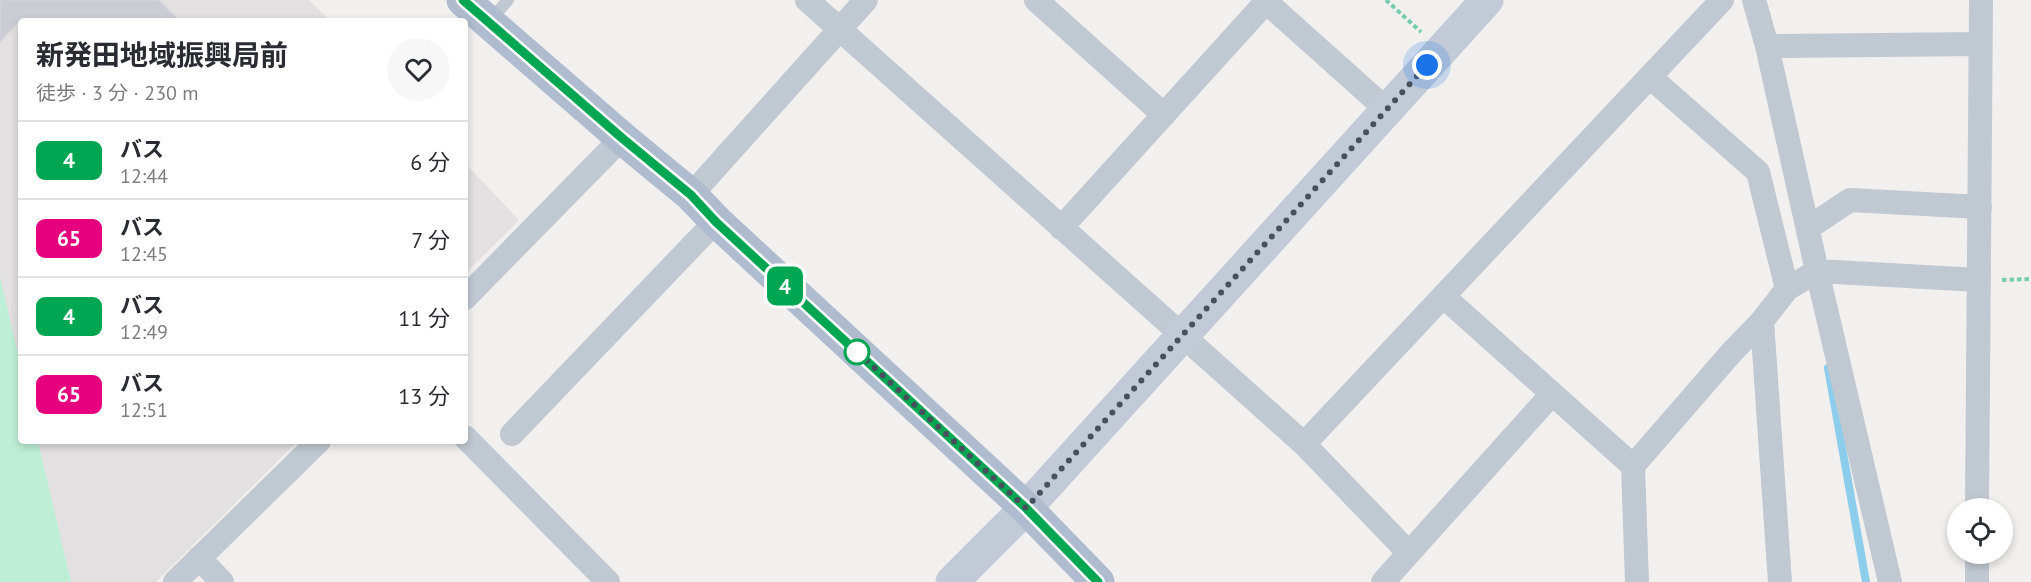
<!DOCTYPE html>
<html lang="ja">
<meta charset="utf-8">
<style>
:root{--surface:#fff;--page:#f7f7f7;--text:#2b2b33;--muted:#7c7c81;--line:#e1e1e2}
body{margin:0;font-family:"PT Sans","Noto Sans JP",sans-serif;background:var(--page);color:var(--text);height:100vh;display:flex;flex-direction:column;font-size:22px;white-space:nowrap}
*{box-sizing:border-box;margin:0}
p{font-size:20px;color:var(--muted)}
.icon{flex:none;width:33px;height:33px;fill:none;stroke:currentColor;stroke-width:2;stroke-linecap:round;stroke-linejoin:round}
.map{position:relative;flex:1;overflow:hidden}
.side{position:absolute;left:18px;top:18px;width:450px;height:426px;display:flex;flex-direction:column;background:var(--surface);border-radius:6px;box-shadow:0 3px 9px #0003}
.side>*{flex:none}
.badge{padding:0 12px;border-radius:9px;font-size:21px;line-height:39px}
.controls{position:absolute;left:1947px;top:498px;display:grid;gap:12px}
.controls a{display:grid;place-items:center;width:66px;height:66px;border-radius:50%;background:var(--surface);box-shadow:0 3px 9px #0003;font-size:30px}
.you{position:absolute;width:30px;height:30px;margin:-15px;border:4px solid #fff;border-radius:50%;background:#1a73e8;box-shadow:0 0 0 9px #1a73e833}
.map>.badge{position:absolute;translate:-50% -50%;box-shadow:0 0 0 3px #fff}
.round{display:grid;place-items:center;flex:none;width:63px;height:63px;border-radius:32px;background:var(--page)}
.headline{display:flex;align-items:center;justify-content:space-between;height:102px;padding:0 18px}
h1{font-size:28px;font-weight:700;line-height:45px}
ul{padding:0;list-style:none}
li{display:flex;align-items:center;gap:18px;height:78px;padding:0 18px;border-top:2px solid var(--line)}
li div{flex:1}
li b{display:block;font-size:22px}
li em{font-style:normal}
li .badge{min-width:66px;font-weight:700;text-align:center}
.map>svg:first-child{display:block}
.education{fill:#e3e0e1}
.green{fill:#beefd6}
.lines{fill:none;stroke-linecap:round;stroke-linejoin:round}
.stream{stroke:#8ccdeb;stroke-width:8}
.building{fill:#cbcdd5;stroke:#d3d4da;stroke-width:1.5}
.path{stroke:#76ccab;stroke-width:4;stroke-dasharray:4.5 3;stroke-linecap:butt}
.lane{stroke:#c0c8d1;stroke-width:12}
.street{stroke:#c0c8d1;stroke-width:24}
.secondary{stroke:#c2cad8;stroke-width:33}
.primary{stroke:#afbbce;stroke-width:33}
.line-casing{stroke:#fff;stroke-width:14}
.line{stroke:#00a651;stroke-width:9}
.walk{stroke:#47505c;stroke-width:6;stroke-dasharray:0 10.8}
.stop-dot{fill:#fff;stroke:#00a651;stroke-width:3}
</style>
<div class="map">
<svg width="2031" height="582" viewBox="0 0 2031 582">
<rect width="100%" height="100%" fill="#f2efef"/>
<!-- education -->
<path class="education" d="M0,0H309L330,21H21V441H298L156,582H0Z
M465,163L519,220L465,274Z"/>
<!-- green -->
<path class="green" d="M0,277L21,367V441H38L71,582H0Z"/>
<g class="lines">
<!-- stream -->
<path class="stream" d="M1828,368L1866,582"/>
</g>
<!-- building -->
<path class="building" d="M0,0H159L179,21H19L0,42Z"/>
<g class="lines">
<!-- path -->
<path class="path" d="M1386,0L1421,32
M2002,280L2031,279"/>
<!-- lane -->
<path class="lane" d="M489,22L508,0"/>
<!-- street -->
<path class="street" d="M807,0L1304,444L1722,0
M1036,0L1164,115
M1264,0L1387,110
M1754,0L1767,46L1817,271L1890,582
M1767,46L1980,44
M1650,77L1758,172L1787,289
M691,195L866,0
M1061,228L1266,2
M1808,228L1850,200L1980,207
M1443,296L1633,466
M465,298L622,138
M1762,321L1780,582
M512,434L716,221
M465,437L608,582
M1304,444L1409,553
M1977,508L1981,0
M199,558L222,582
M175,582L319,441
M1383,582L1552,394
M1637,582L1633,466L1731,353L1762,321L1787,289L1817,271L1979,280
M1977,582V554"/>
<!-- secondary -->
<path class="secondary" d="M952,582L1026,508L1487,0"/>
<!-- primary -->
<path class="primary" d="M463,0L622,138L691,195L716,221L1026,508L1098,582"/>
</g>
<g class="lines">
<!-- line casing -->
<g class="line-casing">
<path id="line" d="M463,0L622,138L691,195L716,222L1026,508L1098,582"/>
</g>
<!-- line -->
<use href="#line" class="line"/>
<!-- walk -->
<path class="walk" d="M857,352L854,349L1026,508L1427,65"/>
</g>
<!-- markers -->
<circle class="stop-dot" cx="857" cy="352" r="12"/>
</svg>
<div class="controls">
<a><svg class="icon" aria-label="locate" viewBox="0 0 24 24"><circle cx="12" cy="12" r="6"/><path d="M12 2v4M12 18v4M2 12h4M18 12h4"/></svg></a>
</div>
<div class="you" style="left:1427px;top:65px"></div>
<b class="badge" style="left:785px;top:286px;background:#00a651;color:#fff">4</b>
<section class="side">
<div class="headline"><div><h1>新発田地域振興局前</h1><p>徒歩 · 3 分 · 230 m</p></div><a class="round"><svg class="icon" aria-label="heart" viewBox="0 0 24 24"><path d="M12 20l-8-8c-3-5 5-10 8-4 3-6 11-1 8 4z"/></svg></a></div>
<ul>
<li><span class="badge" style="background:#00a651;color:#fff">4</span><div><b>バス</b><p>12:44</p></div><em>6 分</em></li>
<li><span class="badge" style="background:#e6007e;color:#fff">65</span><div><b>バス</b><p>12:45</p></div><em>7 分</em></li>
<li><span class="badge" style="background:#00a651;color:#fff">4</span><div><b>バス</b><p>12:49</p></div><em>11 分</em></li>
<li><span class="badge" style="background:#e6007e;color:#fff">65</span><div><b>バス</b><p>12:51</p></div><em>13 分</em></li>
</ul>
</section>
</div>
